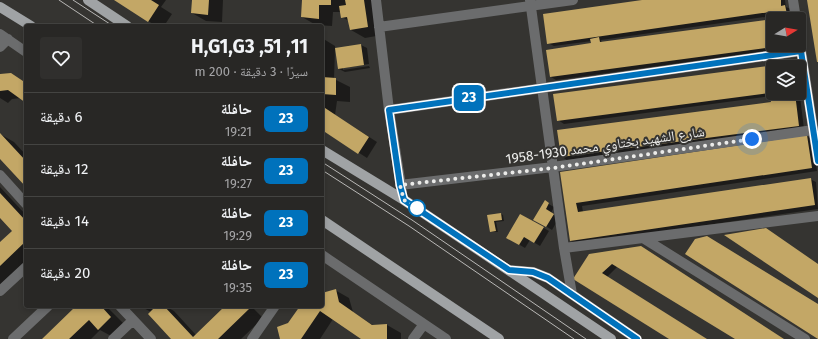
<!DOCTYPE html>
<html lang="ar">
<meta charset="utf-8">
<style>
:root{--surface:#282725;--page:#302f2d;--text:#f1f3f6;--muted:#a5a5a7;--line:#444442}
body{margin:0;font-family:"Fira Sans","Noto Naskh Arabic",sans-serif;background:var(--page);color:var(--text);direction:rtl;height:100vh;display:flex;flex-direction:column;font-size:15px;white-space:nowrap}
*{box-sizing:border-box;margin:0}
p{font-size:13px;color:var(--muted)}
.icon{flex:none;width:22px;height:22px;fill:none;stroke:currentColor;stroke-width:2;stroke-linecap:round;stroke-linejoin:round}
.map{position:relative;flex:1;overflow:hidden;direction:ltr}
.side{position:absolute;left:24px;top:24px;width:300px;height:284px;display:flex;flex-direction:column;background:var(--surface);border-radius:4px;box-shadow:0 2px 6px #0003,0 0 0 1px var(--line);direction:rtl}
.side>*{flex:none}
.badge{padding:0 8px;border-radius:6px;font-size:14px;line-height:26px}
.needle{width:26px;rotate:79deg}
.controls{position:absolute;left:766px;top:12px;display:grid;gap:8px}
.controls a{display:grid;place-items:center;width:40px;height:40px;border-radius:4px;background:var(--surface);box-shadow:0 2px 6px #0003,0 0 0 1px var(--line);font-size:20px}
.you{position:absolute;width:20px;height:20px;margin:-10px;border:3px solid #fff;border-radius:50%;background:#1a73e8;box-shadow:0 0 0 6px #1a73e833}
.map>.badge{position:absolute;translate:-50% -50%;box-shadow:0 0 0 2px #fff}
.round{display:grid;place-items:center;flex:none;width:42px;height:42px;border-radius:4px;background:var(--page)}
.summary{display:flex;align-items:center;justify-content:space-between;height:68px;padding:0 16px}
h1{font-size:19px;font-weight:700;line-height:30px}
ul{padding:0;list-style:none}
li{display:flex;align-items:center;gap:12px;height:52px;padding:0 16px;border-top:1px solid var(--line)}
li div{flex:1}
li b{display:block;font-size:15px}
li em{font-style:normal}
li .badge{min-width:44px;font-weight:700;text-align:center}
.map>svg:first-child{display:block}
.shadow{fill:#0007}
.building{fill:#c3a766}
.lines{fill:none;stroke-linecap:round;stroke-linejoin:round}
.minor{stroke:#6b6c6d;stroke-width:10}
.major{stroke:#a0a3a5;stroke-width:10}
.tram{stroke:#b9b8b6;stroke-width:1}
.line-casing{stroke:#fff;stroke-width:9}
.line{stroke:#0072bc;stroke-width:6}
.walk{stroke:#ebebe9;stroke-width:4;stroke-dasharray:0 7.2}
.stop-dot{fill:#fff;stroke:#0072bc;stroke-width:2}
.labels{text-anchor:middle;stroke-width:4;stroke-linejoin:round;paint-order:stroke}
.street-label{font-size:14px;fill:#ebebe9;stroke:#353431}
</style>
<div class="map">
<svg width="818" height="339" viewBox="0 0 818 339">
<rect width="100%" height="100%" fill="#353431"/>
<!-- shadow -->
<path class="shadow" d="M115,0H166L161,7L172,14L164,26H156Z
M193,0H223L222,22L206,21L192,13Z
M303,0H375L382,35L365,38L351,30L349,21L342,17L341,12H333L332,26L316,25L302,17Z
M649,0H785L786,7L791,9L793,19H777H780L779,15L601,40L602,43L773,20V45H789L790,48L556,80L551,77L592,44V41L554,46L548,43Z
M322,38L335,46V49L361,45L367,48L369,64L343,68V70L369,66L370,68L345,72L339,69L336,49H335L334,79L350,87V102L337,101L335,115L377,142L367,158L322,129Z
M791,64L796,67H773V93H799V88L804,129L567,160L562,157L772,103L771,96L564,124L558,120L555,95Z
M11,74L26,83V101L21,98L12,99L8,103L0,98V75Z
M0,134L14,142L26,155V185L0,158Z
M807,136L813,140L817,171L582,206L583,212L810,179L816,182L818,209L576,244L571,241L561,173Z
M0,187L26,215V263L0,287V244L14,231L0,216Z
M545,202L554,207L551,213L559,218L552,230L534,219Z
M501,214L503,215L504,221L496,222L498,232H493L491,231L488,216Z
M521,215L549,231L540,246L530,240L525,248L508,238Z
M641,247L783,339H737L618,266L607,277L706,339H670L575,279Z
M335,290L349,298L353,312L374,326L387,325L401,333V339H363L333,319L320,339H281L301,306H322V294Z
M77,306H106L125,325L113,337L100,330L91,339H43Z
M140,306H165L174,311L196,335L225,307V306H251L263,318L241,339H173L151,312Z"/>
<!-- building -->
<path class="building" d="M114,0H151L159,5L148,22Z
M192,0H209L208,15L191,13Z
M302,0H331V5H319V19L301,17Z
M345,0H364L368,27L350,30L347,17L341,18L339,6L346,5Z
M642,0H781V6L785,5L788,19H779L777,11L547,44L543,14Z
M807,0H818V62H817Z
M773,19V45L781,46L550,77L546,50L591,43L590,39L599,37L600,42Z
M361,44L364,65L338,69L335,48Z
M791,63V67H773V93H795L799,126L561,157L557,130L771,102L769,93L557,121L553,94Z
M11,73L26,83V103L8,90L0,91V74Z
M322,77L336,78V95L322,94Z
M322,106L369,137L358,154L322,130Z
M0,133L26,161V187L0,159Z
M807,135L812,168L576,203L578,212L811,178L815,205L570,241L560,172Z
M0,193L26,221V241L0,266V242L12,231L0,218Z
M545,200L549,203L546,209L554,214L546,227L533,220Z
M501,213L502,220L494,221L496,231L490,232L487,215Z
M520,214L544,227L534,243L524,237L519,245L506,238Z
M766,228L818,264V298L724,235Z
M707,236L818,304V339L685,254L695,239Z
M641,246L784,339H735L612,264L602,273L707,339H669L573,279L589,254Z
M336,289L339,302L372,325L387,324V339H361L320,311L301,339H280L277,327L288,323L300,306H322V293Z
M76,306H101L111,317L98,330L89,320L69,339H42Z
M156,306H164L193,337L224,307L223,306H246L249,309L218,339H171L148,314Z"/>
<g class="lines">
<!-- minor -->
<path class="minor" d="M376,0L389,110L402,192
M530,0L564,248L572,294
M793,0L796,19
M379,27L573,0
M0,34L26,52
M799,37L818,161
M0,47L8,39
M389,110L801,51
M0,175L26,204
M400,185L553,167L813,130
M643,238L805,339
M564,248L818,216
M322,255L446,339
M509,270L533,272L548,278L637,339
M0,291L26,267
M120,306L151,339
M13,339L48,306
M113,339L133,320
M252,339L275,306
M413,339L424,324"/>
<!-- major -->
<path class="major" d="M88,0L127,26
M0,7L31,26
M322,150L404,200L611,339
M322,220L499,339"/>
<!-- tram -->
<path class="tram" d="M59,0L98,26
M73,0L113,26
M322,162L412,220L586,339
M322,170L409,226L574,339"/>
</g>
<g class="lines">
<!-- line casing -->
<g class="line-casing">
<path id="line" d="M637,339L548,278L533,272L509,270L404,200L400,185L389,110L801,51L818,161"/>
</g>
<!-- line -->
<use href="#line" class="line"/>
<!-- walk -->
<path class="walk" d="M417,208L404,200L400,185L553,168L752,139"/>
</g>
<!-- markers -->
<circle class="stop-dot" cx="417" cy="208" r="8"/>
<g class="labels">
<!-- street labels -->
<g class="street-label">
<text transform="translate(605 145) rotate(-8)" y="5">شارع الشهيد بختاوي محمد 1930-1958</text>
</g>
</g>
</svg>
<div class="controls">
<a><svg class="needle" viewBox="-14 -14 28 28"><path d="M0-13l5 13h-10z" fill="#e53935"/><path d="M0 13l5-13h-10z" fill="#a5a5a7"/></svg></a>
<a><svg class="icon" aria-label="layers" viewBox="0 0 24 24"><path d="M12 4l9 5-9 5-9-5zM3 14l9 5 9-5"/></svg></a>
</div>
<div class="you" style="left:752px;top:139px"></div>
<b class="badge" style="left:469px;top:98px;background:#0072bc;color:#fff">23</b>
<section class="side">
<div class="summary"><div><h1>11, 51, H,G1,G3</h1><p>سيرًا · 3 دقيقة · 200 m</p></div><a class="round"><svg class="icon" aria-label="heart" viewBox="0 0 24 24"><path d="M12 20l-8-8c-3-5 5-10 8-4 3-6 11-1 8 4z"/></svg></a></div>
<ul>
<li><span class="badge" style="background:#0072bc;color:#fff">23</span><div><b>حافلة</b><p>19:21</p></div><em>6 دقيقة</em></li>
<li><span class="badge" style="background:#0072bc;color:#fff">23</span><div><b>حافلة</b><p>19:27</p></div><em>12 دقيقة</em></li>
<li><span class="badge" style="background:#0072bc;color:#fff">23</span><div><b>حافلة</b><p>19:29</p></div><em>14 دقيقة</em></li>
<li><span class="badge" style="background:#0072bc;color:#fff">23</span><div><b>حافلة</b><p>19:35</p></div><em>20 دقيقة</em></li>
</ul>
</section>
</div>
